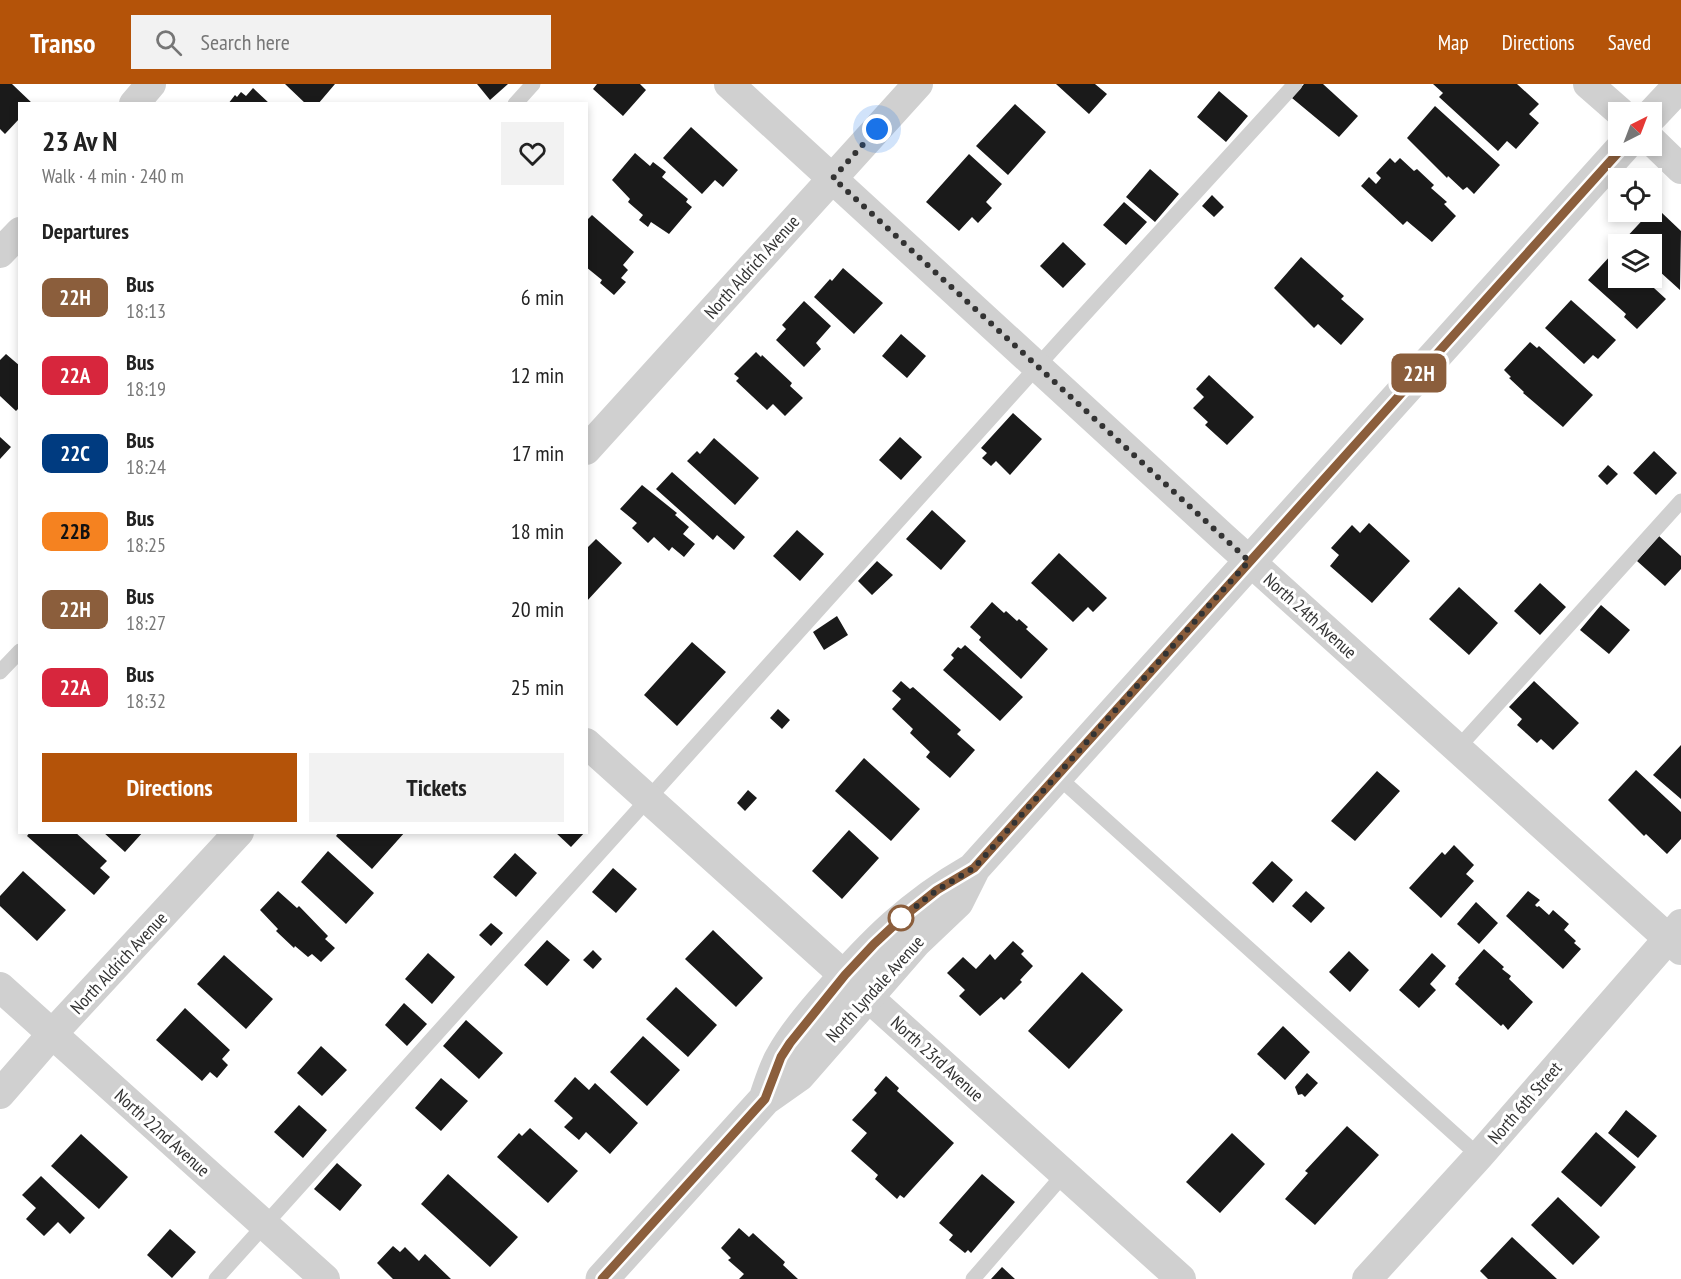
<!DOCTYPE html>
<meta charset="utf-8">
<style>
:root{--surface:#fff;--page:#f2f2f2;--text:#222;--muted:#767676;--accent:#b45309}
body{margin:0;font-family:"PT Sans Narrow",sans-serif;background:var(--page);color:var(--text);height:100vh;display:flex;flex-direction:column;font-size:22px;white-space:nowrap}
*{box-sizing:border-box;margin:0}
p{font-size:20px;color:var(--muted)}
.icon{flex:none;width:33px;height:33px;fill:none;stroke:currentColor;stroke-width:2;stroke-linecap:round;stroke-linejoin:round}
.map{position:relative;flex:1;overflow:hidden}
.drawer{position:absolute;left:18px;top:18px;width:570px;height:732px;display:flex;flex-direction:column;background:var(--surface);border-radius:0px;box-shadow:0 3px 9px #0003}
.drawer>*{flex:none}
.badge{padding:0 12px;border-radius:9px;font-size:21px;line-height:39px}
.needle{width:39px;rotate:42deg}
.tools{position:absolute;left:1608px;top:18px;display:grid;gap:12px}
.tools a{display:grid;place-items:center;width:54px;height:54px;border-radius:0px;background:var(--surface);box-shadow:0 3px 9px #0003;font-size:30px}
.you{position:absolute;width:30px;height:30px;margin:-15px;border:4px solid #fff;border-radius:50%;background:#1a73e8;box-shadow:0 0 0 9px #1a73e833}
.map>.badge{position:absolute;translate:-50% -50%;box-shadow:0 0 0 3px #fff}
h2{padding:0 24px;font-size:22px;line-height:54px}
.round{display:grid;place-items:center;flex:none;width:63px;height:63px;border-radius:0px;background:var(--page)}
.headline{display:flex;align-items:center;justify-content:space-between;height:102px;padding:0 24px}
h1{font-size:28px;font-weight:800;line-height:45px}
.button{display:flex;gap:12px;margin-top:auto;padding:12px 24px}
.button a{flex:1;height:69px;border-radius:0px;background:var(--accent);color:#fff;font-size:24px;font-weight:800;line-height:69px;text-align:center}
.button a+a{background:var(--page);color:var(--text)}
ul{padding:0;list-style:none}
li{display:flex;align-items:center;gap:18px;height:78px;padding:0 24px}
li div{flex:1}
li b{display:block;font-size:22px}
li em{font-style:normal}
li .badge{min-width:66px;font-weight:700;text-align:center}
header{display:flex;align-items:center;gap:36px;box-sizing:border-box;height:84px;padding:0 30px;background:var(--accent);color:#fff}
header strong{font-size:28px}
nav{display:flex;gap:33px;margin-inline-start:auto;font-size:21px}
.search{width:420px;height:54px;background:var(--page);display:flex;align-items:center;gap:15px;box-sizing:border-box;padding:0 21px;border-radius:0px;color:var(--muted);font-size:22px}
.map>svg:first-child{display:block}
.building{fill:#1a1a1a}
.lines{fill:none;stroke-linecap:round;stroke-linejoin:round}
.service{stroke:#d0d0d0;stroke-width:15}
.minor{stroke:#d0d0d0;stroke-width:30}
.tertiary{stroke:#d0d0d0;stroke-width:33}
.line-casing{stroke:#fff;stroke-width:14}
.line{stroke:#8b5e3c;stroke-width:9}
.walk{stroke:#333;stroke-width:6;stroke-dasharray:0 10.8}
.stop-dot{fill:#fff;stroke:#8b5e3c;stroke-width:3}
.labels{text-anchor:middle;stroke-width:6;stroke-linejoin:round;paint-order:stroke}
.street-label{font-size:18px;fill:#333;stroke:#fff}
</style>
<header>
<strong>Transo</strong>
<div class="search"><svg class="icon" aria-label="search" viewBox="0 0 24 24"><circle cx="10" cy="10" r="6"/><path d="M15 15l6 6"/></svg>Search here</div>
<nav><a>Map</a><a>Directions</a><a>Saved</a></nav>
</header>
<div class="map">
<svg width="1681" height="1195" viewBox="0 0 1681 1195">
<rect width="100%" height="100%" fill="#fff"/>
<!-- building -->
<path class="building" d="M0,0H12L33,20H20V34L5,50L0,45Z
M285,0H335L318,20H306Z
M477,0H508L490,16Z
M597,0H640L646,6L623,32L593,5Z
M1056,0H1095L1107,10L1089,30Z
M1304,0H1323L1358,32L1339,53L1292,14Z
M1433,0H1517L1539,20L1529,30L1539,39L1516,65L1507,57L1498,67L1439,13L1443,9Z
M253,4L270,20H228L235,11L237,13L241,8L246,12Z
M1219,7L1248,32L1226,58L1197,33Z
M1015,20L1046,48L1008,91L976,62Z
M1435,22L1500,81L1474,110L1467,103L1463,106L1448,92L1447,94L1407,54Z
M691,43L738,86L723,103L715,96L702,110L663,74Z
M635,69L650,82L653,78L666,88L662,93L688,115L686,118L692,123L669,150L651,138L648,143L639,136L643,131L628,118L630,115L612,96Z
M969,70L1002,100L986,118L992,124L978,139L972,133L959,147L926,118Z
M1390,74L1395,79L1400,74L1414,87L1417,85L1434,101L1431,104L1447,118L1444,120L1456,132L1432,158L1407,137L1403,141L1361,102L1369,93L1376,100L1381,94L1376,89Z
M1150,85L1179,110L1155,138L1126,113Z
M1212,111L1224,123L1214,133L1202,122Z
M1124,118L1147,138L1126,161L1103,141Z
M1650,128L1656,133L1661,128L1681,147L1680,206L1659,187L1655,191L1652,187V160H1627L1623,157Z
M592,131L634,168L623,181L628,186L621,194L626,198L614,211L600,199L602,196L586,183V137Z
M1063,158L1086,180L1063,204L1040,182Z
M1612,170L1618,175V194H1643L1666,215L1637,245L1624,233L1626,230L1588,196Z
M1301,173L1344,212L1341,215L1364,235L1341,261L1318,240L1314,244L1274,204Z
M843,184L883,219L854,250L814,213L830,195L832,197Z
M1571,216L1616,256L1598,275L1593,271L1584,280L1545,244Z
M804,217L831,242L816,259L821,265L804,283L776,256L786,245L782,241Z
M901,250L926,272L907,294L882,272Z
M1530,258L1537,264L1539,262L1593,311L1563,343L1523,309L1524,308L1509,294L1511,293L1504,286Z
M756,268L761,273L762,271L792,299L790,302L803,314L785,332L773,320L767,326L736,297L739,294L734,290Z
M6,270L20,282V323L16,327L0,312V276Z
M1209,291L1254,333L1227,361L1205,341L1208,338L1193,324L1204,313L1196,305Z
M1013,329L1042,355L1010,391L996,377L991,382L982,374L987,369L981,364Z
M0,353L11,363L0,375Z
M900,353L922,373L901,396L879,376Z
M714,354L759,394L735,421L687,377L697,367L700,370Z
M1654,367L1677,389L1656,411L1633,389Z
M1608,381L1618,390L1607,401L1598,392Z
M672,388L745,453L734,466L717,451L713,456L656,405Z
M642,401L677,429L675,431L689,443L683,450L695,460L684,473L672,463L669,467L654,453L648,459L632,444L637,439L620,425Z
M932,426L966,457L941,486L906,455Z
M1369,439L1410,477L1372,519L1330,482L1339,471L1331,464L1352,441L1360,449Z
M797,446L824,470L800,497L773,472Z
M1659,452L1681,472V485L1665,502L1637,477Z
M596,455L622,479L586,518V465Z
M1059,469L1107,514L1093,528L1088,523L1073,538L1031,499Z
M877,477L893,491L872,511L858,497Z
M1540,499L1566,523L1540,551L1514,527Z
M1459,503L1498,539L1469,571L1429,535Z
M992,518L1004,529L1006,527L1017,537L1019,535L1028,543L1026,545L1048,565L1021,595L979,556L981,553L970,543Z
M1601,521L1630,546L1609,570L1580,546Z
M837,532L848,551L824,566L813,548Z
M692,558L726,588L677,642L644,611Z
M965,561L1023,613L1000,637L943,586L954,574L951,571L958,563L961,565Z
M901,597L910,605L913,603L961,646L957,650L975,666L950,694L926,673L930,668L910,649L913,645L892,625L901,615L892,607Z
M1534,597L1579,639L1553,666L1541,655L1537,659L1517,641L1522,635L1509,623Z
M778,625L790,636L782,645L770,634Z
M1681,661V715L1653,691Z
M864,674L920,725L891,757L835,707Z
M1636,686L1681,728V755L1667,770L1646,750L1644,752L1608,716Z
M1377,687L1400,707L1355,757L1331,737Z
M748,706L757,714L745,727L737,719Z
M849,746L879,774L842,815L812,787Z
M30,748H75L107,777L100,784L110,793L94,811L27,752Z
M103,748H143L125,768Z
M339,748H405L372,785L336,752Z
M555,748H585L571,763Z
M1454,761L1474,781L1466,790L1474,797L1441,834L1409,804L1442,768L1445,771Z
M328,767L374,809L346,840L301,798Z
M515,769L537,789L516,813L493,793Z
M1272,777L1293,796L1273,819L1252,799Z
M613,784L637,805L616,829L592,808Z
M23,787L66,826L37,857L0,822V812Z
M278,807L297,824L299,822L328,852L325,855L335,864L321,878L312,870L308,873L295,862L294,864L276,847L278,845L260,826Z
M1306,807L1325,824L1311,839L1292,822Z
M1528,807L1540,816L1535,821L1537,823L1539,822L1549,831L1553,826L1569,840L1564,846L1576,857L1574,859L1581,865L1563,885L1506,832Z
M1476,818L1498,839L1479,860L1457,840Z
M491,839L503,849L491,862L479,851Z
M713,846L763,894L736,923L685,875Z
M547,856L570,876L547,902L524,881Z
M1013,857L1024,867L1021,870L1033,882L1020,896L1022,898L1004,916L1001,913L980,932L959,912L965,906L947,889L963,873L976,885L990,870L995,876Z
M1484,865L1504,883L1502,885L1511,892L1509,895L1533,918L1508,946L1503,940L1501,942L1455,900L1459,895L1458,894Z
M593,866L602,875L593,885L583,876Z
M1349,867L1369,886L1350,908L1329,888Z
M428,869L455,893L432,920L405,895Z
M1432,869L1446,882L1430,900L1436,906L1419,924L1399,906Z
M224,871L273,915L246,945L197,900Z
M1082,888L1123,926L1069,985L1028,947Z
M676,903L717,941L688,973L646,935Z
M404,919L427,940L407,962L385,941Z
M185,924L230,966L222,975L228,981L217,994L210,988L202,997L156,956Z
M466,936L503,969L479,995L443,962Z
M1283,942L1310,968L1285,996L1257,970Z
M643,952L680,986L647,1022L610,988Z
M321,962L347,986L322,1012L297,989Z
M1307,989L1318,999L1305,1013L1302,1010L1298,1011L1295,1003Z
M886,992L899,1004L897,1007L954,1059L904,1114L900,1111L897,1115L875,1095L878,1091L851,1067L867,1049L852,1036L877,1009L874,1006Z
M575,993L589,1006L595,999L638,1039L610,1070L586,1048L579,1056L564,1043L573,1034L554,1017Z
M441,994L468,1017L441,1047L415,1024Z
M299,1021L327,1046L303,1074L274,1048Z
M1626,1026L1657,1052L1638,1074L1608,1049Z
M1347,1042L1379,1071L1315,1141L1285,1115L1308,1089L1305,1087Z
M530,1044L578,1087L548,1119L497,1073L519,1049L522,1052Z
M1596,1048L1636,1083L1601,1123L1561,1088Z
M1232,1049L1265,1080L1220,1129L1186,1098Z
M81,1050L128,1093L99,1125L51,1082Z
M337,1079L362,1101L340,1127L314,1105Z
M448,1090L518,1153L490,1183L421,1120Z
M982,1090L1015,1118L971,1169L968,1166L965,1169L949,1156L953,1151L939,1139Z
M41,1092L85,1134L70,1150L58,1138L44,1152L26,1135L36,1124L22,1111Z
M1558,1113L1600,1153L1573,1181L1531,1141Z
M739,1144L749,1153L753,1149L785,1178L783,1181L798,1195H739L744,1190L728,1176L731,1174L721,1164Z
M170,1145L196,1168L172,1194L147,1171Z
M1512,1153L1557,1195H1488L1480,1187Z
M393,1162L400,1168L405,1163L419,1177L425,1170L451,1195H393L377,1179Z
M1002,1183L1015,1195H991Z"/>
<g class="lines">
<!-- service -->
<path class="service" d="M515,20L533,0
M0,588L20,567
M1457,665L1681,417
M1057,692L1479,1072
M216,1195L1061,256L1295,0
M973,1195L1065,1089"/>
<!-- minor -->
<path class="minor" d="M729,0L1224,454L1681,866
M1588,0L1620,28
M134,20L151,0
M1652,57L1681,85
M0,169L20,148
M586,366L918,0
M586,659L1181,1195
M0,903L325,1195
M0,1010L52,950L239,748
M1367,1195L1479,1072L1681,840"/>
<!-- tertiary -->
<path class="tertiary" d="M1652,31L1681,0
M765,1015C770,1001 774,985 782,972C794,950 812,929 829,910C872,860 912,820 970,787
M602,1195L765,1015L799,991L916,857L957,818L974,784L1624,62"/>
</g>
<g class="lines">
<!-- line casing -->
<g class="line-casing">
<path id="line" d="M602,1195L765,1015L781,973L790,959L845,891L874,860L903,833L937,806L974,784L1624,62"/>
</g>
<!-- line -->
<use href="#line" class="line"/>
<!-- walk -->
<path class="walk" d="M877,45L833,94L1249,477L974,784L937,806L901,834"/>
</g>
<!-- markers -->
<circle class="stop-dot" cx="901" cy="834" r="12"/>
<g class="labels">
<!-- street labels -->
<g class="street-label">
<text transform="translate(752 183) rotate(-48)" y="6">North Aldrich Avenue</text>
<text transform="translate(1310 532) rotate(42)" y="6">North 24th Avenue</text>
<text transform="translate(119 879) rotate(-47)" y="6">North Aldrich Avenue</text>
<text transform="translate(875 905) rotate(-48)" y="6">North Lyndale Avenue</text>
<text transform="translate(937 975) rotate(42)" y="6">North 23rd Avenue</text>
<text transform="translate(1525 1019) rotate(-49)" y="6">North 6th Street</text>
<text transform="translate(162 1049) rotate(42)" y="6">North 22nd Avenue</text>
</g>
</g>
</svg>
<div class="tools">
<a><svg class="needle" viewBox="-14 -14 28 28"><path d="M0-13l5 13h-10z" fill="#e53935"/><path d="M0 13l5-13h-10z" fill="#767676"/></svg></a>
<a><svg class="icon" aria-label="locate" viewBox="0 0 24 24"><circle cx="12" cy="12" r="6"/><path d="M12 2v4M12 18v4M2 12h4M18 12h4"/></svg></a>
<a><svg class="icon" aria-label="layers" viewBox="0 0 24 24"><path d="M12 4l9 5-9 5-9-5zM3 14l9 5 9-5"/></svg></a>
</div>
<div class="you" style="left:877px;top:45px"></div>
<b class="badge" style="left:1419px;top:289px;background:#8b5e3c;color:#fff">22H</b>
<section class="drawer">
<div class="headline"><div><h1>23 Av N</h1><p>Walk · 4 min · 240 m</p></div><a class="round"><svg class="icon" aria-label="heart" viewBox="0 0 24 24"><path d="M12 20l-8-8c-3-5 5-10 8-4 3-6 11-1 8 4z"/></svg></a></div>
<h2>Departures</h2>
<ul>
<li><span class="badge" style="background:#8b5e3c;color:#fff">22H</span><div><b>Bus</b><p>18:13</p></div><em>6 min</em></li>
<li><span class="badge" style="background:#d7263d;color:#fff">22A</span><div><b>Bus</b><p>18:19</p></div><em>12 min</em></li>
<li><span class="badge" style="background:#003b80;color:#fff">22C</span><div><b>Bus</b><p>18:24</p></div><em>17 min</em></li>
<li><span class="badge" style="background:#f58220;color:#111">22B</span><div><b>Bus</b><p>18:25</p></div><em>18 min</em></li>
<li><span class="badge" style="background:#8b5e3c;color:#fff">22H</span><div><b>Bus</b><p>18:27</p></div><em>20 min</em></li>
<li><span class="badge" style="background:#d7263d;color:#fff">22A</span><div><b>Bus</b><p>18:32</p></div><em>25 min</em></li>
</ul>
<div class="button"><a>Directions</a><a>Tickets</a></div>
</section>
</div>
